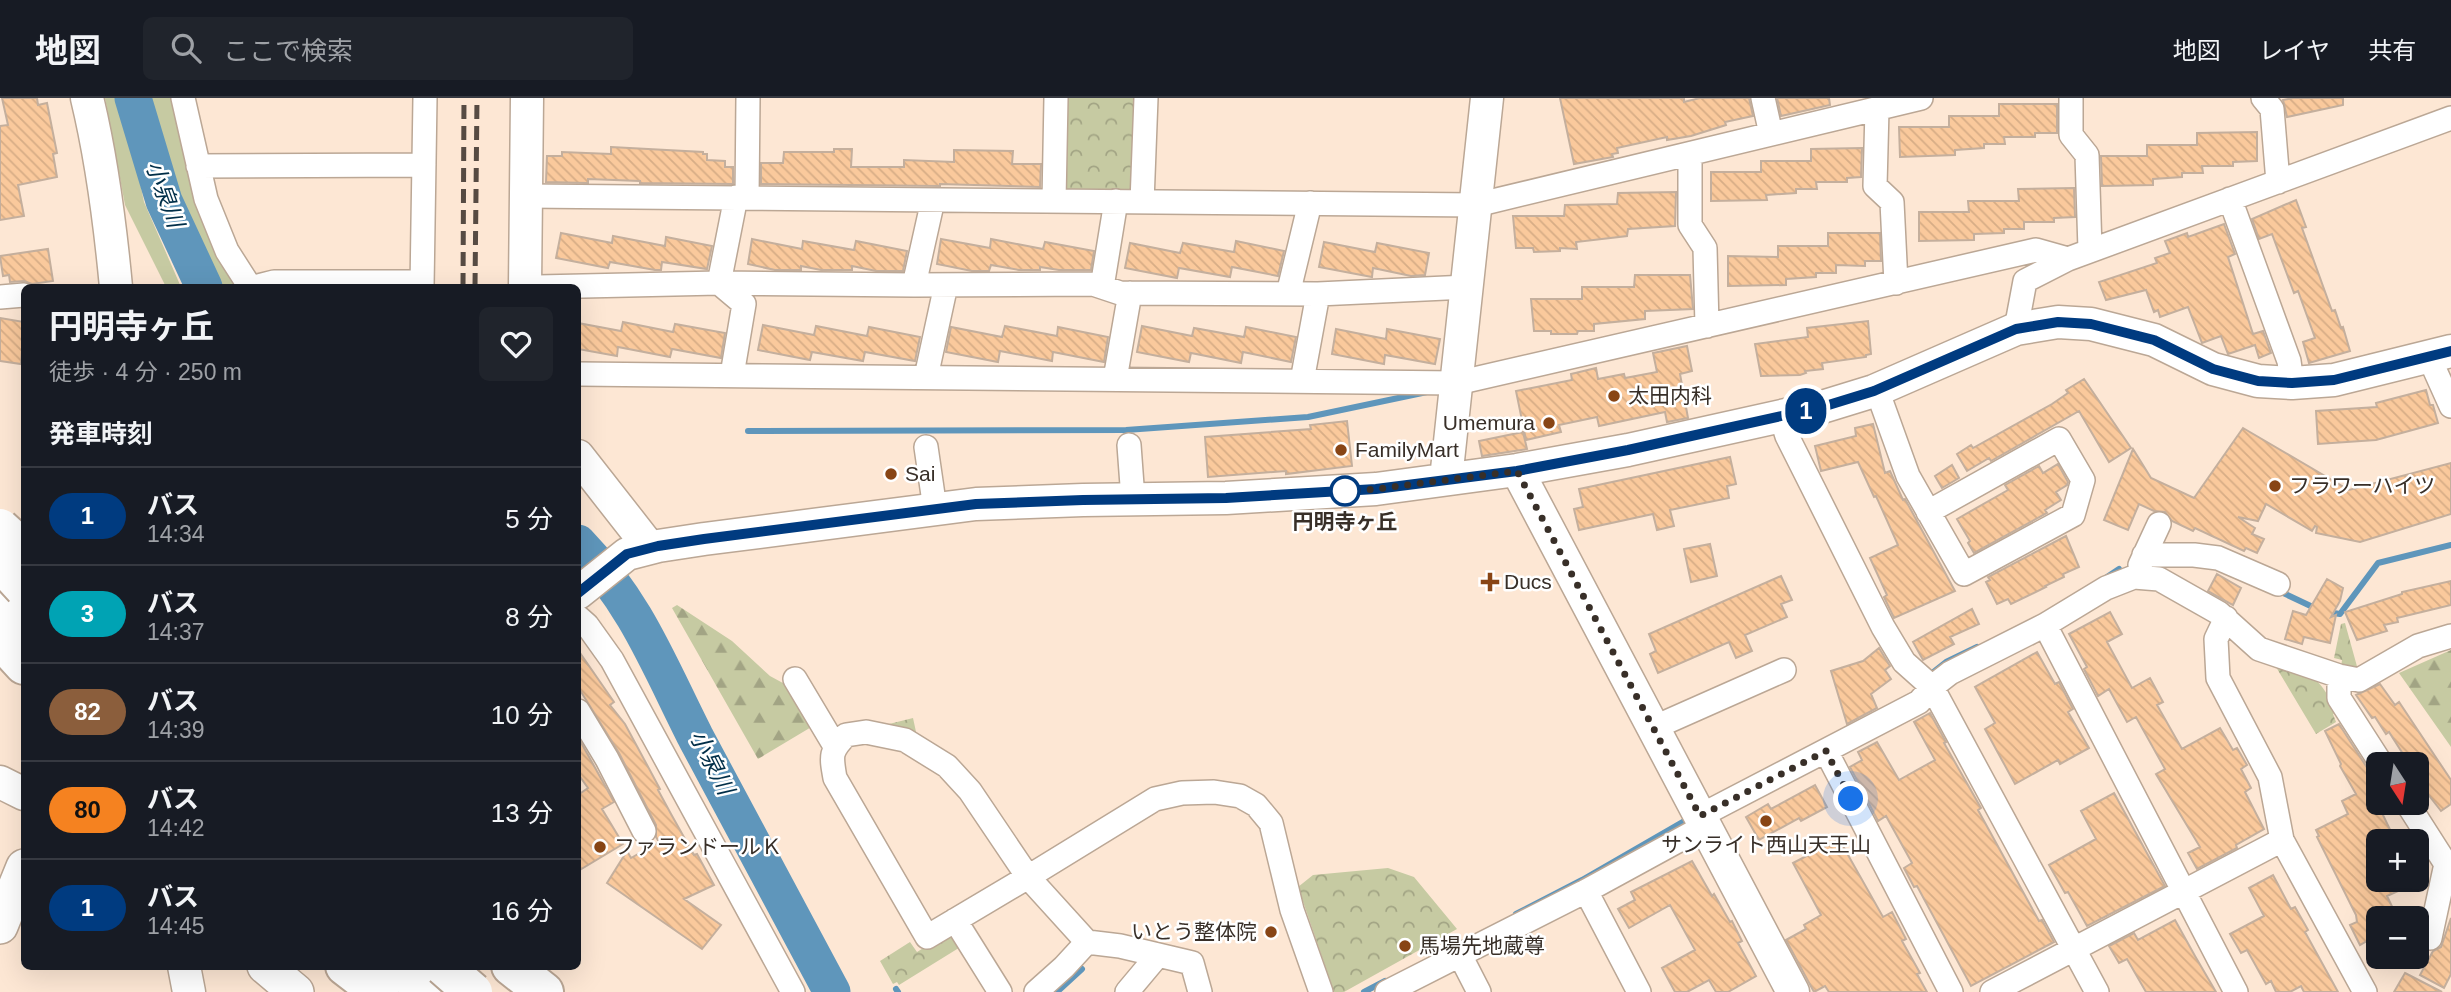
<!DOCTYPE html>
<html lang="ja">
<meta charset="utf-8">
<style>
:root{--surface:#171b24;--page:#20242c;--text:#f1f3f6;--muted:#9ea1a6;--line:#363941}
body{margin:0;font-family:Arial,"Noto Sans JP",sans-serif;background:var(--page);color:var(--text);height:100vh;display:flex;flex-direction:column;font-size:26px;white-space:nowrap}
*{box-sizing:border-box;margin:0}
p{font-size:23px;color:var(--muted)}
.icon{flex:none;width:38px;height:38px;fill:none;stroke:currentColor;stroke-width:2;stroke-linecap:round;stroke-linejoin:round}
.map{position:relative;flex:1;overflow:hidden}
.panel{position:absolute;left:21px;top:186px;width:560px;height:686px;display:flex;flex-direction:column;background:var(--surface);border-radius:10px;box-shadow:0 7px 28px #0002}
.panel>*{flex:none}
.badge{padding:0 14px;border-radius:23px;font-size:24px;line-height:46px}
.needle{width:46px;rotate:168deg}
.fabs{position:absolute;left:2366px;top:654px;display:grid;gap:14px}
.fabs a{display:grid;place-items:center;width:63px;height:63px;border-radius:10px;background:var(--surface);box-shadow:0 7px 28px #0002;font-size:35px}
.you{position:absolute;width:35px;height:35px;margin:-18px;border:5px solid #fff;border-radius:50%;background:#1a73e8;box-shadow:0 0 0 10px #1a73e833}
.map>.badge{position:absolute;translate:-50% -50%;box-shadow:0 0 0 4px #fff}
h2{padding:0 28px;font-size:26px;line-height:63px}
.round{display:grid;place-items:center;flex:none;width:74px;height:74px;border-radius:10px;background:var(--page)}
.head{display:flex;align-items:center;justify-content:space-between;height:119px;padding:0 28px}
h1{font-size:33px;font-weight:700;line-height:52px}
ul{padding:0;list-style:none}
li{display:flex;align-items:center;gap:21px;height:98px;padding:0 28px;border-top:2px solid var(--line)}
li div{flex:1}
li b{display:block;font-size:26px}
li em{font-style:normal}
li .badge{min-width:77px;font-weight:700;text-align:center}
header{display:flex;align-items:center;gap:42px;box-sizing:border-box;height:98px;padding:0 35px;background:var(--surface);border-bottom:2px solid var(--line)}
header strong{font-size:33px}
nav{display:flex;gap:38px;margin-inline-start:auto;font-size:24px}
.search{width:490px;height:63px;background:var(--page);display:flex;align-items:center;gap:18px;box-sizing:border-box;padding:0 24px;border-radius:10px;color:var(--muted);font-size:26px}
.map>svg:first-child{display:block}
.grass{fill:#c6caa2}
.forest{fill:url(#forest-firs)}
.park{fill:url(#park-crowns)}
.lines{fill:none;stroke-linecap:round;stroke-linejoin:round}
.stream{stroke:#5f96bb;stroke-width:6}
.river{stroke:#5f96bb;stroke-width:37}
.building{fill:url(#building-back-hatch);stroke:#c4af9d;stroke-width:2}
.street-casing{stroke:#bba795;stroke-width:26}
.secondary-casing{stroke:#bba795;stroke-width:35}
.primary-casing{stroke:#bba795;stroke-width:38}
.highway-casing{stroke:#bba795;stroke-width:42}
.street{stroke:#fff;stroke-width:23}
.secondary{stroke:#fff;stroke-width:32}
.primary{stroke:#fff;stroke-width:35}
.highway{stroke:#fff;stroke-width:38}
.rail{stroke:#564b43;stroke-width:5;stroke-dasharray:14 7;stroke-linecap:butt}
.highway-bridge-casing{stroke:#bba795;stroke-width:42;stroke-linecap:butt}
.highway-bridge{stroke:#fff;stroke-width:38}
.line-casing{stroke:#fff;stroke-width:16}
.line{stroke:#003b80;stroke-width:10}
.walk{stroke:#382f28;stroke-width:7;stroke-dasharray:0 12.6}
.poi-dot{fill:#884515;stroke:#fff;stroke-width:2.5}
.stop-dot{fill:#fff;stroke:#003b80;stroke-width:3.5}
.labels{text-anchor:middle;stroke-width:5;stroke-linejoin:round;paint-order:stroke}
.poi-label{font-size:21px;fill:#382f28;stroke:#fff;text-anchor:start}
.stop-label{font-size:21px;font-weight:bold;fill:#382f28;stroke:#fff}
.water-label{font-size:23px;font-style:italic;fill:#002e48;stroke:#fff}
</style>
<header>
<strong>地図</strong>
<div class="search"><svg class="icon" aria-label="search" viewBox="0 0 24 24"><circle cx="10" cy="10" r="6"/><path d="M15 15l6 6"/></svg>ここで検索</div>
<nav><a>地図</a><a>レイヤ</a><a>共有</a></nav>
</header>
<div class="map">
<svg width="2451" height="894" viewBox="0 0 2451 894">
<defs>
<pattern id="forest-firs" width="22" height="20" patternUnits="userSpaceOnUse" patternTransform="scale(1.75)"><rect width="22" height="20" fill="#c6caa2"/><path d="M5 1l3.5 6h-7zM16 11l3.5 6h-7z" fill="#a2a484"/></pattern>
<pattern id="park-crowns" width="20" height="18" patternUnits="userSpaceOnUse" patternTransform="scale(1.75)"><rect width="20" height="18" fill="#c6caa2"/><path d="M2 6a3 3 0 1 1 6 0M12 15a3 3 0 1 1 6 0" fill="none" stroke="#a2a484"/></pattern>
<pattern id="building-back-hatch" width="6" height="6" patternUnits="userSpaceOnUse" patternTransform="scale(1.75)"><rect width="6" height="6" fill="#fac99c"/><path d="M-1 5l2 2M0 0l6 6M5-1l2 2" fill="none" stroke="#d7ad86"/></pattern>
</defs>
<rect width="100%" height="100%" fill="#fde7d4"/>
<!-- grass -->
<path class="grass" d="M105,0H123L144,104L181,189H166L125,107Z
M143,0H174L240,189H213C182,128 154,67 143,0Z"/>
<!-- forest -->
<path class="forest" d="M677,507L732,543L770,578L792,590L813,628L758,661L672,510Z
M2451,552V649L2399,575Z"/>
<!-- park -->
<path class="park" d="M1063,0H1139L1136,89L1130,94L1067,93L1063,86Z
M2345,525L2358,572L2341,569L2342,562L2334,560L2341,526Z
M2273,564C2312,575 2318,577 2337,614L2333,616L2336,624L2316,636Z
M913,620L918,643L877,629Z
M1388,770L1414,779L1457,831L1344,894H1334L1298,789L1313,777Z
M949,834L962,848L899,887L897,884L893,886L880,863L910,844L917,854Z"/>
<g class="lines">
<!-- stream -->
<path class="stream" d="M748,333L1126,332L1308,319L1427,294
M2107,479L2119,471
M2279,493L2317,511
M2327,514L2340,516L2378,465L2451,447
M1927,579L1946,564L1977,549
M1516,816L1582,782L1686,722
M896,891L898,894
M1057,894L1082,871
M1364,894L1385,883"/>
<!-- river -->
<path class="river" d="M133,0L164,103L204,189
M578,445C636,505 659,567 696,640C741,725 787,809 832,894"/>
</g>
<!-- building -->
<path class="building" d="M2,0H37L38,7L47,5L57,55L53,56L57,79L18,87L24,118L0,122V28L8,27Z
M1560,0H1684V4L1700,0H1749L1753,18L1725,24L1726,27L1691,38L1667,42V39L1617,50L1618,55L1612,56L1613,59L1574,66Z
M1777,0H1829L1830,7L1781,18Z
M2293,0H2343V7L2287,19L2283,2Z
M1999,6H2057V35H2035V39H2004L2005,46H1984V50L1955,52V57L1900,59L1899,29H1949V18H1999Z
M2257,34V63L2233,64V68H2202L2203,75H2182V79L2153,81V87L2102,88L2101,58H2147V47H2197V35Z
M611,49L703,54V56H707V62L725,63V69H733V86L640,85V83L588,81V85L546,84L547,58H562V54L611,56Z
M1862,50L1861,79L1847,80V84H1816L1817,91H1796V95L1766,97L1767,102L1711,103V74H1761V63H1811V51Z
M834,51H852L851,69H904V62L954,64V52L1013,53L1012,66H1041L1040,89L940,86V88L761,86V65H783L784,54H834Z
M2074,90L2075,119L2054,120V124H2024V131H2004V135L1974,136V142L1919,143V114H1969L1968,103H2019L2018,91Z
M1676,94L1675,128L1628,131L1627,138L1576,144L1577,151L1560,150V153L1534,154L1533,150H1516L1513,118H1564L1565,107L1617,106L1618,95Z
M2296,102L2306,129L2302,130L2332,213L2335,212L2341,230L2343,229L2350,253L2309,265L2303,244L2315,240L2298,193L2294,195L2272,136L2259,141L2252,121Z
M2224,126L2235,156L2228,159L2253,236L2263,233L2271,255L2259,260L2255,247L2228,256L2221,238L2202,245L2188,209L2160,219L2158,212L2154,214L2146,192L2106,202L2099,184L2157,165L2155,160L2170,155L2165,143L2187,135L2188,139Z
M561,135L612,145L613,138L665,148L666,139L712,148L707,171L662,164L661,172H655L610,164L608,170L556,160Z
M1828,135H1880L1881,163H1865V168L1836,167V175H1816V179L1786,181V187L1728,188V158L1778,159V148H1828Z
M752,141L802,151L803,143L854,152L856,143L907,153L903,173H876L852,168V172H821L801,168V172H775L748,166Z
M941,141L990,150L991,141L1043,151L1045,144L1094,153L1091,172H1059L1040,169V172H1019L991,167L989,173H972L937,166Z
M1236,143L1284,153L1278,178L1232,169L1230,179L1179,170L1177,180L1125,170L1130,145L1180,155L1183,145L1234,154Z
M1324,144L1375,154L1377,145L1429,155L1425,177L1411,178L1373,170L1372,179L1319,169Z
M48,151L53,183L32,186L24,183L10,184L9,177L3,178L0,158Z
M1635,177H1690L1693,211L1645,213V221L1594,226V233H1578L1577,236H1551V233H1534L1531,201H1582V189H1634Z
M0,220L24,224L21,266L0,263Z
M1868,223L1871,256L1866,257V259L1822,265L1823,271L1805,273L1806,275L1800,277L1761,278L1755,246L1808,239L1807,230Z
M623,224L673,234L675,226L725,235L721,260L672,251L670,259L618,249L617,258L578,251V225L621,233Z
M763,227L814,237L816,228L867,238L869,229L920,239L915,263L865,254L863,263L812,254L810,262L758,252Z
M1005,228L1057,238L1058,229L1108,239L1104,264L1053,254L1052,263L1000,253L998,264L946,254L951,229L1002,239Z
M1142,228L1192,238L1194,230L1244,239L1246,229L1296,239L1291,264L1243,254L1241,265L1191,255L1189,264L1137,254Z
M1336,231L1386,241L1387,231L1440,241L1435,266L1385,257L1384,266L1332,256Z
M1687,248L1692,273L1680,276L1688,320L1667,324L1665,314L1599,328L1597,319L1559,327L1561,334L1526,342L1516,293L1572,282L1571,276L1596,270L1598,281L1624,276L1625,280L1657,274L1653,255Z
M2084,281L2131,350L2109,364L2079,313L1991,363L1989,360L1967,373L1957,356L1971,347L1973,350L2052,306L2068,295L2066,292Z
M2426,292L2430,307H2433L2438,325L2376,342L2318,346L2316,313L2377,309L2376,305Z
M1347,323L1352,368L1286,376V373L1208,379L1205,339L1311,331L1310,327Z
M1873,326L1885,375L1890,373L1903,402L1905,401L1955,493L1894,520L1884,499L1887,497L1870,460L1898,447L1876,398L1874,399L1858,364L1821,373L1815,348L1856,338L1855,330Z
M2243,330L2349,392L2451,365V416L2360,444L2316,435L2317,429L2315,428L2312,433L2266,406L2258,423L2238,419L2255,430L2252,436L2264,441L2257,455L2246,450L2244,453L2195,430L2193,433L2172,423L2165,414L2154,413L2139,406L2128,432L2104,422L2133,351L2151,380L2194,400Z
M1523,334L1527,351L1482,358L1479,343Z
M1730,359L1736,386L1727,388L1729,400L1670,412L1674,428L1657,432L1653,416L1579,432L1574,411L1583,409L1579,391Z
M2058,366L2068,384L2067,387L2056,394L2061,402L2045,412L2047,415L1974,455L1968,445L1970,443L1957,421L2008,392L2005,387L2039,368L2043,375Z
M1952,367L1959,380L1942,390L1935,378Z
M2066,438L2079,469L2063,476L2064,479L2045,488L2046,489L2011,506L2008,501L1997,506L1986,484L1990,482L1988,479Z
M1710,446L1717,478L1691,484L1684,451Z
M2217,476L2241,490L2233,507L2208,493Z
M1781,478L1792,502L1781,506L1787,519L1745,537L1752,553L1736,560L1729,544L1658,575L1650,556L1656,553L1649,536Z
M2327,481L2343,490L2340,503L2331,519L2336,517L2330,545L2304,539L2302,546L2285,541L2293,513L2306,517Z
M2451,483V507L2397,520L2398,524L2384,527L2387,533L2357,542L2345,514L2402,496V494Z
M1972,511L1979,526L1950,539L1954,546L1923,562L1913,544Z
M2110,514L2122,536L2107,544L2132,590L2150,580L2163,604L2157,607L2182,651L2220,630L2233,652L2237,650L2247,667L2241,671L2251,690L2245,694L2264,731L2236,747L2237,750L2197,771L2188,755L2200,749L2156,676L2165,671L2136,619L2127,624L2109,591L2098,598L2084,571L2087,569L2069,536Z
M1879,550L1890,568L1885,572L1891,581L1871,596L1877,610L1847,626L1831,573L1863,563Z
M578,552L614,604L610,607L625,626L660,691L658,692L671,716L694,757L697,756L714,787L684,801L721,827L702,851L607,785L627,753L631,760L659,744L656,739V727L619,655L578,589Z
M2037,554L2055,586L2059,584L2073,611L2068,614L2089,650L2060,666L2058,662L2015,686L1985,631L1995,625L1975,589Z
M2380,586L2395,607L2399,604L2451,682V706L2441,713L2417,682L2419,681L2417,667H2410L2389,634L2386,636L2375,619L2372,620L2356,597Z
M1930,615L1946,644L1944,645L1981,710L1978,712L2039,823L2042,822L2054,844L1971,888L1917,788L1914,789L1904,770L1912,765L1886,718L1878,723L1850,669L1862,662L1858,654L1877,644L1899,682L1935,662L1914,624Z
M2339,626L2375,682L2368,686L2396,744H2378V782H2422L2387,798L2398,821H2378V865L2367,843L2360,847L2350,827L2357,824L2356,817L2317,739L2319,738L2316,732L2348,716L2342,703L2356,696L2340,668L2341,666L2325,633Z
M578,639L614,704L602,711L623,746L578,773V697L588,690L578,676Z
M1815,687L1827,709L1801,723L1799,720L1759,742L1746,719L1768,706L1771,711Z
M2114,695L2165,788L2087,828L2068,794L2065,795L2049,767L2096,741L2081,713Z
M1839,741L1883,819L1892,814L1906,841L1902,843L1920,875L1917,876L1927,894H1829L1825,888L1814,894L1786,842L1806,831L1804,827L1821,817L1793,765Z
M1692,763L1712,798L1714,796L1730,824L1732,823L1742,843L1738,845L1756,878L1728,894H1716L1709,882L1687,894H1675L1662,870L1695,852L1670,807L1629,830L1618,811L1635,802L1631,794Z
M2273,777L2291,811L2295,809L2308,832L2305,834L2338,894H2304L2301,888L2290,894H2276L2271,883L2266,886L2247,852L2241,855L2230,836L2264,818L2249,790Z
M2451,820V876L2444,890L2420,877L2433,853L2441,849Z
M2175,822L2195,858L2216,894H2146L2127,861L2119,865L2109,848L2134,835L2138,842Z
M2405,875L2442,894H2394Z"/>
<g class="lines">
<!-- street casing -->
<g class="street-casing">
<path id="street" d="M183,0L206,101L227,153L250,189
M1763,0L1771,36
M2071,0V37L2087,57L2090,152
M2263,0L2272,11L2278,84
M1877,11L1875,88L1892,104L1896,185
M1690,56V127L1705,150L1707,228
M198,68L424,67
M526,98L1476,107L1921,0
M747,100L748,0
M2230,101L2289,263L2292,285
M1054,103L1056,0
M1142,104L1146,0
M914,187L933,102
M254,189L274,184H422
M422,189L425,0
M538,189L719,185L914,187L1093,186L1120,195L1318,196L1302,283
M1102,189L1116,103
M1288,196L1310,105
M1318,196L1467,189
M0,199L24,197
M2016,231L2025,183L2068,161L2451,20
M2429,259L2451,308
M578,276L1457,285L2036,152L2068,161
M732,277L744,206L719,185L736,99
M926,279L946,187
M1115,281L1130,195
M1877,292L1908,378L1964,476L2073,417L2083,382L2059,341L1928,414
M1781,319L1787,338L1883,529L1904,564L1932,589L2097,894
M1129,347L1133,401
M926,349L935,411
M2144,457H2194L2218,460L2278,486
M2140,467L2159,426
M578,519L587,527L612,562L793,894
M2226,520L2216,541L2218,580L2270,679L2282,742L2365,894
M2045,527L2236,894
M2339,578V600L2382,667
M795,581L835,648
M578,613L607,661L644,733
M1653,630L1784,572
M866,634L905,642L947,668L970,693L1028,779L927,839L835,680C831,658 830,653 846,637Z
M1826,653L1951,894
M2407,705L2446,766L2430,840
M1700,718L1919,604L1932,589L1950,575L2045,527L2106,490L2134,479L2159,481L2219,515L2259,551L2339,578L2359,582L2418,548L2451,538
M1586,793L1639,894
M955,822L1000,894
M1460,857L1479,894
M1036,894L1064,869L1087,844
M1127,894L1158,857
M1200,894L1192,865L1120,848L1087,844L1028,779L1155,701L1182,695L1214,694L1240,698L1256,707L1271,725L1292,812L1321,894
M1387,894L1586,793L1705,728
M1992,894L2282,742"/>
</g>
<!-- secondary casing -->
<g class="secondary-casing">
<path id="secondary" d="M87,0C102,62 110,125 116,189
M525,189L527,0
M578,358L650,450
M1517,372L1793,894
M1446,381L1487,0
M578,495L627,456L658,448L704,441L976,406L1083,402L1226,400L1376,391L1517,372L1628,352L1822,309L1874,293L2016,231L2058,224L2091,226L2154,242L2213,271L2258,283L2292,285L2334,282L2451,253
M0,684L24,696
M184,868L189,894"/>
</g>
<!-- primary casing -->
<g class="primary-casing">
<path id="primary" d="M0,828L24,769
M265,868L296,894"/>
</g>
<!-- highway casing -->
<g class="highway-casing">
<path id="highway" d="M0,508L24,533
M0,541L24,567
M345,868L379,894
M397,868L428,894
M511,868L544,894"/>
</g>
<!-- street -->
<use href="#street" class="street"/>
<!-- secondary -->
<use href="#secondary" class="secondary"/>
<!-- primary -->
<use href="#primary" class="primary"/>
<!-- highway -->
<use href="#highway" class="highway"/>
<!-- rail -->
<path class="rail" d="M463,189L464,0
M475,189L477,0
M455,894V868
M468,894L469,868"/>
<!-- highway-bridge casing -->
<g class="highway-bridge-casing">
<path id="highway-bridge" d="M0,430L24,452
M0,464L24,490
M443,868L473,894"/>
</g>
<!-- highway-bridge -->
<use href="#highway-bridge" class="highway-bridge"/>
</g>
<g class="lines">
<!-- line casing -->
<g class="line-casing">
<path id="line" d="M578,495L627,456L658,448L704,441L976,406L1083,402L1226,400L1376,391L1517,373L1628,352L1822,309L1874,293L2016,231L2058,224L2091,226L2154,242L2213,271L2258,283L2292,285L2334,282L2451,253"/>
</g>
<!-- line -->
<use href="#line" class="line"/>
<!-- walk -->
<path class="walk" d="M1345,393L1376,391L1517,373L1700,718L1826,653L1851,701"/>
</g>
<!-- markers -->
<g class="poi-dot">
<circle cx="1614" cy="298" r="7"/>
<circle cx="1549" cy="325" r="7"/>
<circle cx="1341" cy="352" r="7"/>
<circle cx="891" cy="376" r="7"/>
<circle cx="2275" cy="388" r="7"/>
<path d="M1486.5 473.5h7v7h7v7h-7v7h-7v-7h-7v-7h7z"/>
<circle cx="1766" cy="723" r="7"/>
<circle cx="600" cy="749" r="7"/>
<circle cx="1271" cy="834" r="7"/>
<circle cx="1405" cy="848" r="7"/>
</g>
<circle class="stop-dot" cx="1345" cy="393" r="14"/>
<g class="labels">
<!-- poi labels -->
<g class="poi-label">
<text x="1628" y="305">太田内科</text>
<text x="1535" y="332" text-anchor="end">Umemura</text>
<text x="1355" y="359">FamilyMart</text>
<text x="905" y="383">Sai</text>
<text x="2289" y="395">フラワーハイツ</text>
<text x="1504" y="491">Ducs</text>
<text x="1766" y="754" text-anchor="middle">サンライト西山天王山</text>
<text x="614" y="756">ファランドールＫ</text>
<text x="1257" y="841" text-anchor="end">いとう整体院</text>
<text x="1419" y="855">馬場先地蔵尊</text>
</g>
<!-- stop labels -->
<g class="stop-label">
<text x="1345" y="431">円明寺ヶ丘</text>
</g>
<!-- water labels -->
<g class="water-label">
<text transform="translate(165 96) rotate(70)" y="8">小泉川</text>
<text transform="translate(712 664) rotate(63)" y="8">小泉川</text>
</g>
</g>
</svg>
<div class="fabs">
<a><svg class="needle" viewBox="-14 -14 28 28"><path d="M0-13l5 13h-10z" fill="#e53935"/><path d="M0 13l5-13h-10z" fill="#9ea1a6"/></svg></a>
<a>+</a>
<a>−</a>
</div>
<div class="you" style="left:1851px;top:701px"></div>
<b class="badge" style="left:1806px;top:313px;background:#003b80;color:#fff">1</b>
<section class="panel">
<div class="head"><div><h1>円明寺ヶ丘</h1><p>徒歩 · 4 分 · 250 m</p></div><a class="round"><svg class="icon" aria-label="heart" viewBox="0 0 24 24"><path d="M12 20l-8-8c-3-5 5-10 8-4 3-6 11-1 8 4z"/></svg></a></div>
<h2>発車時刻</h2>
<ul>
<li><span class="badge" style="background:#003b80;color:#fff">1</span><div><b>バス</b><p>14:34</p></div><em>5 分</em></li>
<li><span class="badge" style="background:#00a3b4;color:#fff">3</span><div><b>バス</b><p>14:37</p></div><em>8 分</em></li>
<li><span class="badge" style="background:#8b5e3c;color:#fff">82</span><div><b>バス</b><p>14:39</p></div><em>10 分</em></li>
<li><span class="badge" style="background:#f58220;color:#111">80</span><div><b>バス</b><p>14:42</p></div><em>13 分</em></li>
<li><span class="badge" style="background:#003b80;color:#fff">1</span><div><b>バス</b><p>14:45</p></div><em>16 分</em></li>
</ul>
</section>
</div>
